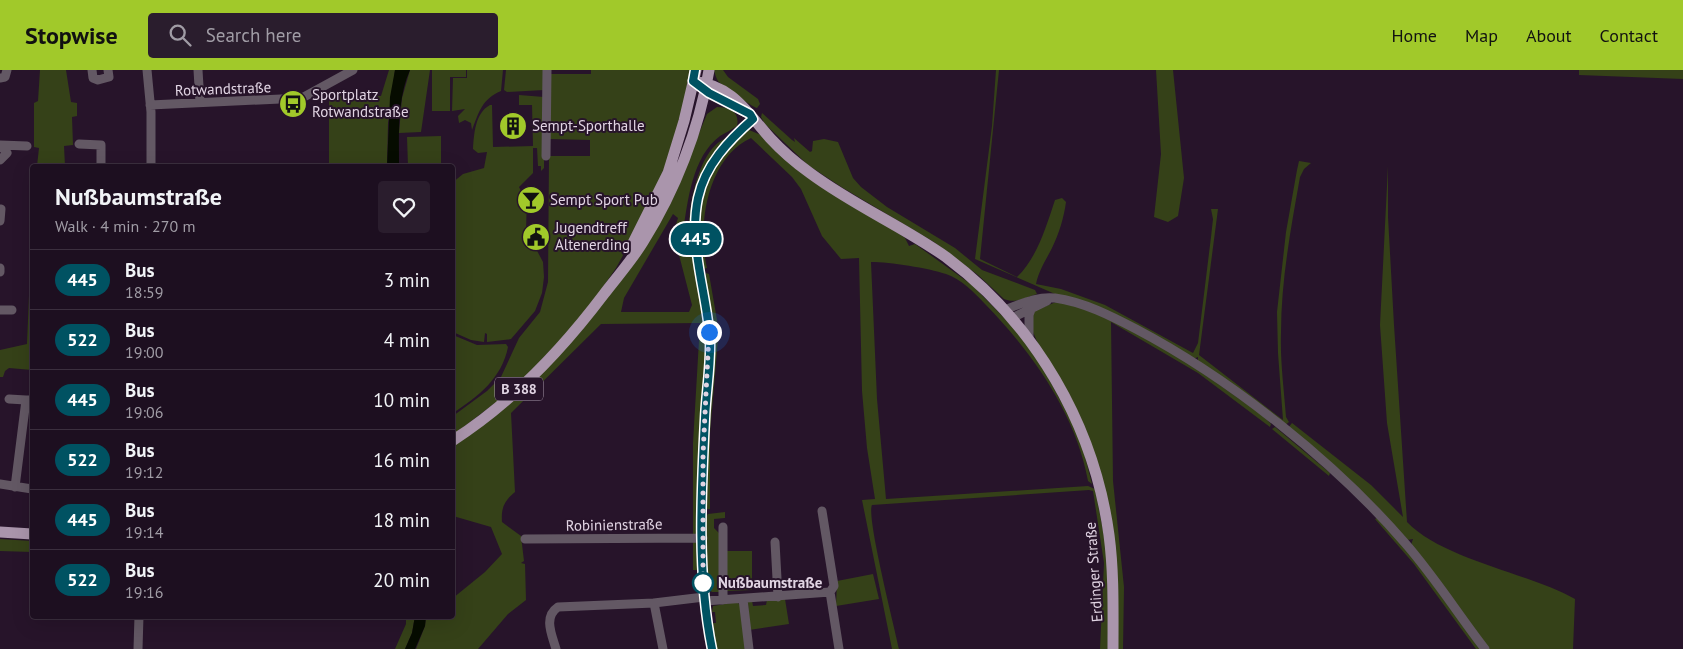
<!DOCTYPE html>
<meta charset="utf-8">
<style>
:root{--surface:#1d0f20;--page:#2a1d2d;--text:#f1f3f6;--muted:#a09ca5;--line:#3b2f3e;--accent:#a1c92a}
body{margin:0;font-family:"PT Sans",sans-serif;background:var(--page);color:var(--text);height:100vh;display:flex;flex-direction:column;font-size:19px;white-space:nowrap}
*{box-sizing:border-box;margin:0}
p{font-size:16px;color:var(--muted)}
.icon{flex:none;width:28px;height:28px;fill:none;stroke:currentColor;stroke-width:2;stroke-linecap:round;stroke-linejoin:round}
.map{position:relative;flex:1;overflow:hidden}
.details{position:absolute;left:30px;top:94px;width:425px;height:455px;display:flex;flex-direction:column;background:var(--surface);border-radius:5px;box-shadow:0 5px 20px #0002,0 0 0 1px var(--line)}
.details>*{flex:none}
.badge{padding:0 10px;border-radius:16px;font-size:18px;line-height:32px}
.you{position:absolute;width:25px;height:25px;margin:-12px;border:4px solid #fff;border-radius:50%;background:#1a73e8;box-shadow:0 0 0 8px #1a73e833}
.map>.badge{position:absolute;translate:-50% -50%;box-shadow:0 0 0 2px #fff}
.round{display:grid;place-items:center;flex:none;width:52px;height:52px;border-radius:5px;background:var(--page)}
.head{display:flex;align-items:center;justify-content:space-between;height:85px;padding:0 25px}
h1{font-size:24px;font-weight:700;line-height:38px}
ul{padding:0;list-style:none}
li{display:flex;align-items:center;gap:15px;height:60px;padding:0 25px;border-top:1px solid var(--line)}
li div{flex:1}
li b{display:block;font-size:19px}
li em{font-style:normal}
li .badge{min-width:55px;font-weight:700;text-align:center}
header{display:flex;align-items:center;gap:30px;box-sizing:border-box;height:70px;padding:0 25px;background:var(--accent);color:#111}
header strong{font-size:24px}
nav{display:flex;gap:28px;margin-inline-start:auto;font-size:18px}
.search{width:350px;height:45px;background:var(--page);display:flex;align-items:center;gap:12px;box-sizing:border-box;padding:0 18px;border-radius:5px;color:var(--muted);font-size:19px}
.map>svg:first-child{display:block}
.green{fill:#354118}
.water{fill:#060c00}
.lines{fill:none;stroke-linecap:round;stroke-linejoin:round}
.minor{stroke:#635864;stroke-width:9}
.major{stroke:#aa95ac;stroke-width:11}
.line-casing{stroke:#fff;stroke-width:11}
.line{stroke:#005262;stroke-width:8}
.walk{stroke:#e1d4e3;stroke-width:5;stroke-dasharray:0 9}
.stop-dot{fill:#fff;stroke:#005262;stroke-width:2.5}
.labels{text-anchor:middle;stroke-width:4;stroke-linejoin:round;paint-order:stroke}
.shield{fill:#27142a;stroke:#a99aac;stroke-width:1}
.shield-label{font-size:14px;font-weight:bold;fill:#e1d4e3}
.street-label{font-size:15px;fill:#e1d4e3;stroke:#27142a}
.poi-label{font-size:15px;fill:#e1d4e3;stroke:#27142a;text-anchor:start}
.stop-label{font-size:15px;font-weight:bold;fill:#e1d4e3;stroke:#27142a;text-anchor:start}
</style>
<header>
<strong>Stopwise</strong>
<div class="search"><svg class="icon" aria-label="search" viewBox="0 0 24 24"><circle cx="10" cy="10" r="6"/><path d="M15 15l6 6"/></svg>Search here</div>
<nav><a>Home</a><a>Map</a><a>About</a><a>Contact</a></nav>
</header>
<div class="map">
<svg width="1683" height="579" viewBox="0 0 1683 579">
<rect width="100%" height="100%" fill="#27142a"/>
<!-- green -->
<path class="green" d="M40,0H66L71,32L77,33V46L72,47L73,75L64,76L65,96H37L39,78L34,77V33L38,31Z
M389,0H395L388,53L387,96H329V26H381Z
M410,0H430L421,62L399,63L402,28Z
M432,0H466V7H450V41H432Z
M467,0H503L501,21C482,29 479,42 472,60L471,53L465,50L459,53L458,46L465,39L452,41L453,8H467Z
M506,0H545L544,20L507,22L504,20Z
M591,0H692L676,69L646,144L616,198L585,243L516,317L453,365V346L487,321L501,307L519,268L540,242L548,212L549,86H590V70L549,69V4H591Z
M714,0H723L728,7L758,29L760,34L757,38C754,38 722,16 718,11C716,8 715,4 714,0Z
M996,0H999L980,189L1017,207C1037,188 1046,157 1055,130L1062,128L1066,132C1064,147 1059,164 1052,178C1046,190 1039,200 1036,214L1061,219L1105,235L1193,283L1198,273L1211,167L1213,149L1211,139H1218L1199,285L1283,350L1278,283L1277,242L1286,162L1297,100L1299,91L1311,93L1304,99L1300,107C1291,158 1281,210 1281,263C1280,291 1284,319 1286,347L1289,352L1284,356L1198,291V287L1193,289L1163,271L975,189L992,56Z
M1156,0H1173L1184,108L1178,146L1168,152L1154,147L1161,84Z
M1579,0H1683V9L1579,5Z
M519,25L544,27V98L541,101V96H538L537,78H533V103L519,117L524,127H527L526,161L528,175H534L543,192L544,207L542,223L535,241L511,269L487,272V264L485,263L484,272L471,270L453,262L452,113L463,104L484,98L487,82L478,83L473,79C474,64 475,43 490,35H492L493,77L533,76L532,35H519Z
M717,37C730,37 740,42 737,56C731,60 725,63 720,66C692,87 688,130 683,162L676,167L674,161L678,148L673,144L624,228L621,242H689L692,235L678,181L689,171C687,144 697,74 730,67L696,121L707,272L700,500H693V373L700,253L601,254L511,343L515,422C504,431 501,438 502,452L521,466L524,491L521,493L525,494L526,530L508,544L478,579H416L425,556L426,546H452L453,528L485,502L502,484L491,457L453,446V376L582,260L692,80L707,44Z
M762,43L792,70L795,72L794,68L810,82L812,81L813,71L824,69L838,72L853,108L861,117L887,137L955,178L982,200L1035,220L1037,224C1026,227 1016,234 1004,229L978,205L934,172L843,118L808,95L765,54L761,47Z
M749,60L761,65L905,168L909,176L915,174L972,215L1011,255L1036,285L1080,367L1092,414L1088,411C1076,344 1032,282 985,234C975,223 961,209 946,204C928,198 890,192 871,192L877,329L886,429L1088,416L1095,419L1107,481L1109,579H1100L1104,493L1093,421L1089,420L872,435C866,446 895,559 899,579H892L862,430L875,429L867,378L862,321L859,188L841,189L822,166L801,119L792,107L751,68C707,88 697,156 707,198L703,199C695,155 697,108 732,75C737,70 742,63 749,60Z
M441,66V96H408L407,67Z
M1388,96V147L1394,255L1407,452C1444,490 1526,502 1575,529L1573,579H1488L1411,475L1413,469L1407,470L1288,358L1292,353L1371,415L1403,447L1387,353L1380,255Z
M32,151V300L9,298L5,301L3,307H0V280L27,274Z
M706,203L709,204L717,250L718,269L710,363V439H706L707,337L704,210Z
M1056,232C1110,238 1193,295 1238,328C1249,336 1262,344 1271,354L1270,357L1198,303L1111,252L1113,411L1124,517L1123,579H1116L1107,435L1033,262L1031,252L1034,241Z
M453,265L477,275L506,274L508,277C502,308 478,327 453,343Z
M1275,357L1330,403L1329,406L1272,359Z
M725,442V448L714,449V458L721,465V522H712L706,517V447L708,444Z
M1377,448L1408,481L1480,579H1476L1414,494L1375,449Z
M0,469L32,471V482L0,481Z
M726,481H752V520L726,521Z
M873,504L879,529L836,536L837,511Z
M785,529L789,554L749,560L748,532L752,531L753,536L766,535L767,530Z
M737,532L740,535L746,579H715L713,553H716L715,542H712L713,536Z
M406,546H415L412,563L405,579H395L406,554Z"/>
<!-- water -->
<path class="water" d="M395,0H410C397,29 399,65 399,96H387L390,27Z
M415,546H426L425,556L415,579H405L412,563Z"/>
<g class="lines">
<!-- minor -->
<path class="minor" d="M92,0L93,8L98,10L109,7L108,0
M147,0L151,42V96
M198,0L200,33
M0,8L5,7L7,0
M150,35L302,28L353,0
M79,74L101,75V96
M0,75L27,76
M546,86L547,0
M0,90L7,83L1,76
M0,151L1,139
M0,202V198
M0,240H12
M1004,240C1021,234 1037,226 1055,228C1084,232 1111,246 1136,259C1231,309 1335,392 1405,473C1434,506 1458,544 1485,579
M1012,248L1047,231
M1029,269V245L1032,237
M9,329L26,330
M0,414L32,419
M15,417L26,330H32
M822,441L834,516L830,522L839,579
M723,457V530
M525,469L703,468
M775,472L778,527
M743,529L749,579
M705,531L830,522
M654,533L663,579
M138,579L139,546
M556,579C552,565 543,547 558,537L654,533L704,527
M712,579C697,503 701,422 705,345C706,321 711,295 710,270C708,223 688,175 698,128C705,95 729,70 753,49"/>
<!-- major -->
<path class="major" d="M693,11C734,17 745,40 770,68C782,81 796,93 810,103C853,135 902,156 946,187C1035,253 1094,355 1109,465C1114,503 1113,541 1113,579
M701,17L746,42
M631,177L668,103L684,51L696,0
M452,371C513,332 561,281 604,224C617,207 632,190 643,172C675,121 699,60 709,0
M0,462L32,464"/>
</g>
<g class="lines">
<!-- line casing -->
<g class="line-casing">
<path id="line" d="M695,0L693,11L709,23L750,44L753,49C729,70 705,95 698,128C688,175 707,223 710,270C711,296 706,323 705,349C701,425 697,505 712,579"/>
</g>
<!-- line -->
<use href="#line" class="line"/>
<!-- walk -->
<path class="walk" d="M703,513V385L709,262"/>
</g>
<!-- icons -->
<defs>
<g id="bus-disc" transform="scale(1.4375)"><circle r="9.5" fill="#a1c92a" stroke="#27142a"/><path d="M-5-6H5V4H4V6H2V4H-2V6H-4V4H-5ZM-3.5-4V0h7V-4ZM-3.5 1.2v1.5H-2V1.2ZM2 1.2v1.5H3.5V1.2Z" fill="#111"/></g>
<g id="building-disc" transform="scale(1.4375)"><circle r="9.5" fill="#a1c92a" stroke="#27142a"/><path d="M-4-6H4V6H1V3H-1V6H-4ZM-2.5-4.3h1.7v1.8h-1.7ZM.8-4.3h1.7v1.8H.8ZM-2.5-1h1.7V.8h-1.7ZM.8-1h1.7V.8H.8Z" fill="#111"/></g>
<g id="bar-disc" transform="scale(1.4375)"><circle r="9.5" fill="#a1c92a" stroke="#27142a"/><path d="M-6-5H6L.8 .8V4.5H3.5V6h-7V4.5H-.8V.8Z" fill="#111"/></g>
<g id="civic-disc" transform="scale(1.4375)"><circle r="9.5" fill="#a1c92a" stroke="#27142a"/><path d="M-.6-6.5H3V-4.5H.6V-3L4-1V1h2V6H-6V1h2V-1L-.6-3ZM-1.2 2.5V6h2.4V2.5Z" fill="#111"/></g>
</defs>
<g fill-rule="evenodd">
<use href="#bus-disc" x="293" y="34"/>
<use href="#building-disc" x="513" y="56"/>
<use href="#bar-disc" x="531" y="130"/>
<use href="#civic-disc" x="536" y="167"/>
</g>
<!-- markers -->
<circle class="stop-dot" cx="703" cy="513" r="10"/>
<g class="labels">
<!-- shield labels -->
<rect class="shield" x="495" y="307.5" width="48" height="23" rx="4"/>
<g class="shield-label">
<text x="519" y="324">B 388</text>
</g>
<!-- street labels -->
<g class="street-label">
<text transform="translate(223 19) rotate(-2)" y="5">Rotwandstraße</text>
<text transform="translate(614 455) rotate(-1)" y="5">Robinienstraße</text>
<text transform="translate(1094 502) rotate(-94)" y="5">Erdinger Straße</text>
</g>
<!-- poi labels -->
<g class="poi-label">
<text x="312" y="30">Sportplatz<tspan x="312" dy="17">Rotwandstraße</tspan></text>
<text x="532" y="61">Sempt-Sporthalle</text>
<text x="550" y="135">Sempt Sport Pub</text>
<text x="555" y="163">Jugendtreff<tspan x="555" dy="17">Altenerding</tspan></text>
</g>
<!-- stop labels -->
<g class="stop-label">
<text x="718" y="518">Nußbaumstraße</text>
</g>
</g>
</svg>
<div class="you" style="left:709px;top:262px"></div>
<b class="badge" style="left:696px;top:169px;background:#005262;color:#fff">445</b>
<section class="details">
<div class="head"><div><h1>Nußbaumstraße</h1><p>Walk · 4 min · 270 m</p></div><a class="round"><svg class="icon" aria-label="heart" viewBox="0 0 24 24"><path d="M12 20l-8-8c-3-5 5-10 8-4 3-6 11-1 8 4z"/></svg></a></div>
<ul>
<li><span class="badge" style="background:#005262;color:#fff">445</span><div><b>Bus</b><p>18:59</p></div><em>3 min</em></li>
<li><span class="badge" style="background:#005262;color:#fff">522</span><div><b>Bus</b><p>19:00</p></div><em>4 min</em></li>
<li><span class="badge" style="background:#005262;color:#fff">445</span><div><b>Bus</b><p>19:06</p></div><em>10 min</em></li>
<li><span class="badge" style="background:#005262;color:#fff">522</span><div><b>Bus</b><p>19:12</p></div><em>16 min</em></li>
<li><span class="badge" style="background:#005262;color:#fff">445</span><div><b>Bus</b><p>19:14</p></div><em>18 min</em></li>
<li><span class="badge" style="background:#005262;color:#fff">522</span><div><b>Bus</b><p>19:16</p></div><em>20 min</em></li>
</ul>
</section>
</div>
